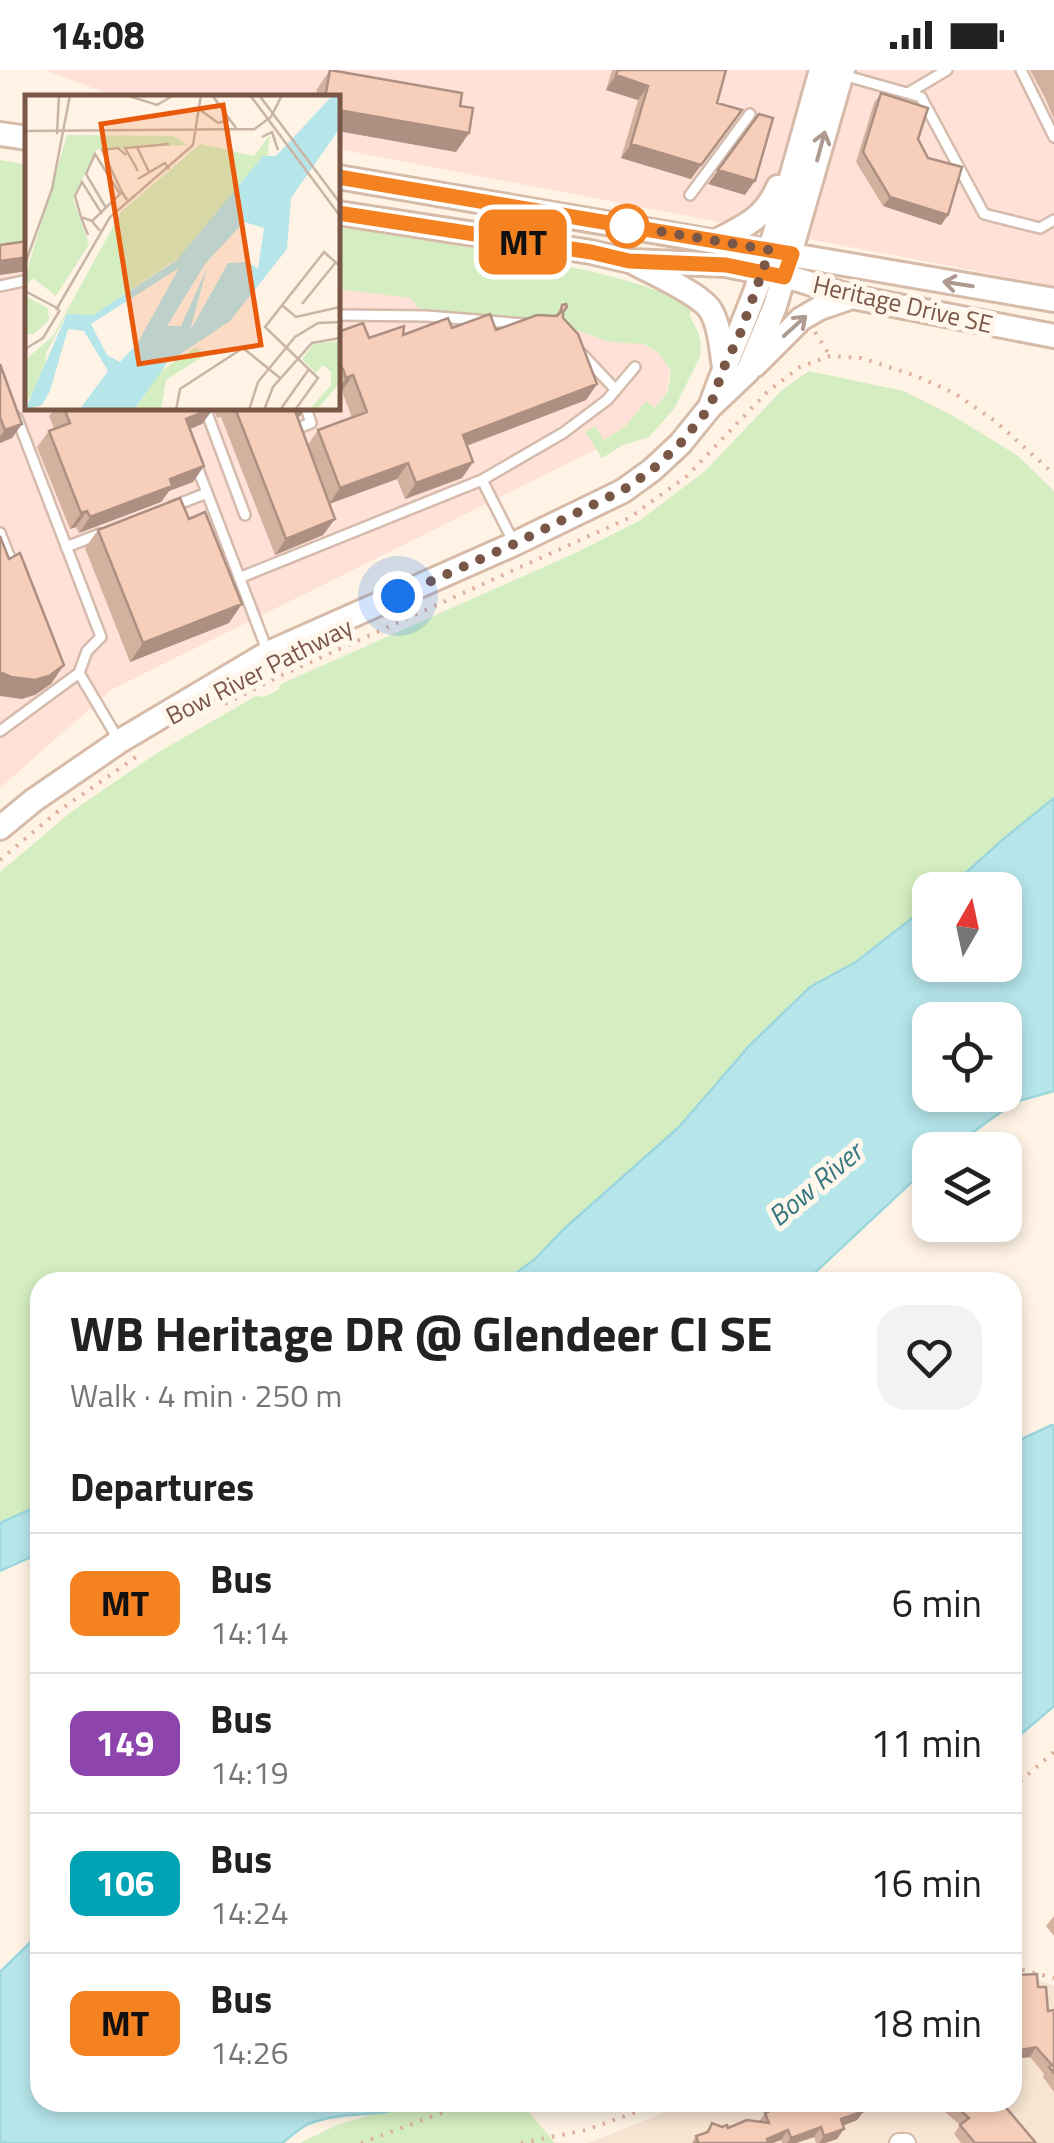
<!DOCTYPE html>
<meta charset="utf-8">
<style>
:root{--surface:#fff;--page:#f2f2f2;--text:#222;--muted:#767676;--line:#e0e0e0}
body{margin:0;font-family:"Titillium Web",sans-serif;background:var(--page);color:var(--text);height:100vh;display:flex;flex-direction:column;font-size:38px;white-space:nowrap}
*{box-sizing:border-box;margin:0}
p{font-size:32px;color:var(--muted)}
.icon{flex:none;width:55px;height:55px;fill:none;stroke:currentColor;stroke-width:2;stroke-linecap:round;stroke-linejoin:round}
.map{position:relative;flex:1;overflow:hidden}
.side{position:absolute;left:30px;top:1202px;width:992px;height:840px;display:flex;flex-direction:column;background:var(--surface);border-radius:30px;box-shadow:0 5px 15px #0003}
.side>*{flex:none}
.badge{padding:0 20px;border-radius:15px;font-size:35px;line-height:65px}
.needle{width:65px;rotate:9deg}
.tools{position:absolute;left:912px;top:802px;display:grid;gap:20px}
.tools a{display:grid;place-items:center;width:110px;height:110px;border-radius:20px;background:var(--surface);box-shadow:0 5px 15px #0003;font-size:50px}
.you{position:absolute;width:50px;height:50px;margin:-25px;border:8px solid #fff;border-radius:50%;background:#1a73e8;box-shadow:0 0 0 15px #1a73e833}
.map>.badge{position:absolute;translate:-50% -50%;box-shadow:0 0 0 5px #fff}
h2{padding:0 40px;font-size:38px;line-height:90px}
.round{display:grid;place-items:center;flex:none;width:105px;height:105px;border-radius:30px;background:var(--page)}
.headline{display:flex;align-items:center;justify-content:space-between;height:170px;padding:0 40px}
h1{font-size:48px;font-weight:700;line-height:75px}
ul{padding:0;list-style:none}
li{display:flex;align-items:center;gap:30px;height:140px;padding:0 40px;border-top:2px solid var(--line)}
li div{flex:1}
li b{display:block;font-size:38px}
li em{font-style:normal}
li .badge{min-width:110px;font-weight:700;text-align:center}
.status{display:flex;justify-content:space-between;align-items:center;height:70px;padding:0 50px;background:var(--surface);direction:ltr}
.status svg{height:28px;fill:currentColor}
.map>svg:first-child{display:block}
.residential{fill:#f7e4d2}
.commercial{fill:#ffe1d7}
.green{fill:#d5eec1}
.water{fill:#b6e6ea;stroke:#9bd7dd;stroke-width:2.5;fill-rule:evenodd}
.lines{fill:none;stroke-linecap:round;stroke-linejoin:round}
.lane-casing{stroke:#d4bbab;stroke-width:14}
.street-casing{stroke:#d4bbab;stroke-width:22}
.secondary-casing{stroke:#d7bba9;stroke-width:28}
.path{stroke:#dcb19b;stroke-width:4;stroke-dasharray:2.5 8;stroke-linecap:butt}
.lane{stroke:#fff;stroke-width:9}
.street{stroke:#fff;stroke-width:18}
.secondary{stroke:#fff;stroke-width:22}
.wall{fill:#d4b19f}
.shaded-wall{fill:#ad9082}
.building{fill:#f7ceb9;stroke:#ad9082;stroke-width:2.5}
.oneway{stroke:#af9a91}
.line-casing{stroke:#fff;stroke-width:22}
.line{stroke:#f58220;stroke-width:15}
.walk{stroke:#7a5647;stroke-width:10;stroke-dasharray:0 18}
.stop-dot{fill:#fff;stroke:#f58220;stroke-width:5}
.labels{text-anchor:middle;stroke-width:10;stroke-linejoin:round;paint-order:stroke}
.street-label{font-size:25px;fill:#7a5647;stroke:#fff7ec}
.water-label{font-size:28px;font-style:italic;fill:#387881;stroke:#fff7ec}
.inset-road{fill:none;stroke:#c9b4a5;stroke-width:2.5}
.view{fill:#e8590c;fill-opacity:0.15;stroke:#e8590c;stroke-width:5}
.inset-edge{fill:none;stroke:#7a5647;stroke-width:5}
</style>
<div class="status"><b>14:08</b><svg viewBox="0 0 49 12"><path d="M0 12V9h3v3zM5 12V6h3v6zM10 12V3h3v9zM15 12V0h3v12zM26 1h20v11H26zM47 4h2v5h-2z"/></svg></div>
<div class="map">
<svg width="1054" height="2073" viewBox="0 0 1054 2073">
<rect width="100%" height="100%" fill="#fef3e4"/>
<!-- residential -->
<path class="residential" d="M1013,1900L1054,1916V2073H588L688,2033L1012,2032Z"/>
<!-- commercial -->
<path class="commercial" d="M44,0H1054V216L338,79V28L118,27Z
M27,167L28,338H338V213L676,272L661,347L111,620L0,718V173Z"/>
<!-- green -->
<path class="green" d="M0,90L28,95L27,185L0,189Z
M338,157C399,167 661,201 692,241L689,244L698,262L701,273L700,287L674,339L649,367L623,375L602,388L585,362L595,356L604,370L626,356L646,331L655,338L667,323L671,301L659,283L644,274L609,272L569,257L418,238L411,228L338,219Z
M809,301L903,321L955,347L1018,386L1054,421V728L1001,771L947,820H930V834L856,892L809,917L749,976L679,1057L565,1158L535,1189L504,1212H40V1435L0,1453V802L71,742L157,683L256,626L264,627L278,620L281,614L573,484L639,451L705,401L782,320Z
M415,2032L521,2033L555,2073H300L337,2055Z"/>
<!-- water -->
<path class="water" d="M1054,728V1021L1015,1032L948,1080H930V1095L805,1212H504L535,1189L565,1158L679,1057L749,976L810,917L856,892L930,834V895H1005V820H947L1001,771ZM1005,950V1025H930V950Z
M1052,1355L1054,1356V1636L1013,1671V1363L1022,1369Z
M40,1435V1483L0,1501V1453Z
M40,1863V2032L417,2033C405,2037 391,2042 378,2043C354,2045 331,2045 308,2054C299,2059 290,2067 282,2073H0V1902Z"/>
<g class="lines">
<!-- lane casing -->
<g class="lane-casing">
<path id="lane" d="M1021,0L1054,67
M843,5L921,27L984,144L1040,158L1054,150
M908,23L947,0
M690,125L750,44
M0,216L28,210
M338,245L427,246L524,254
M582,284L616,320
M205,338L245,445
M17,348L101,567L87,581L79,603
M293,360L311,353L306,338
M196,394L267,580
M482,410L563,363L607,330L635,297
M171,437L207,423
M0,463L14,498
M66,477L100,464
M239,508L482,410L513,471
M0,661L79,603L118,669"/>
</g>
<!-- street casing -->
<g class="street-casing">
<path id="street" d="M899,2073H906"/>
</g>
<!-- secondary casing -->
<g class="secondary-casing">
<path id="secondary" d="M0,64L28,68
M338,107L1054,230
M338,143L591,182L629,191L726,195L799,210L852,227L1054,266
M716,171C745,156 765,148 778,117
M636,194C655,204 702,225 711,241C720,257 721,279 724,297
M755,295L801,249L820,238L852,227
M710,337C726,291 747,247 763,200C785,134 802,67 821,0
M0,758L34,730L120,671L268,583L514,474L623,421L652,400L680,374L710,337L748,301L775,236L843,0"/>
</g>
<!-- path -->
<path class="path" d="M815,262L830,286
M225,634L282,605L629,448L687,406L767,322L800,297L830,286L861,288L916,306L954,323L995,351L1054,404
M0,790L57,742L136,687
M1012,1718L1054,1682
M1012,1897L1054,1908
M361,2073L471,2032
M521,2073L586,2060L664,2032"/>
<!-- lane -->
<use href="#lane" class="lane"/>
<!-- street -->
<use href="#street" class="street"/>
<!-- secondary -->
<use href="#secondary" class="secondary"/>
</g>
<!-- wall -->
<path class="wall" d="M330,0L460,36L469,63L456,82L338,61V28H315L317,19Z
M612,0H726L691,109L621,88L638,30L606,20Z
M1030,0H1054V49L1045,28Z
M881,23L918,69L948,145L941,155L883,136L856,92L874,33Z
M562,235L567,237L563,244V248L597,314L586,330L467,376L473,392L462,408L405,429L397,409L329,434L335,449L323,465L275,485L221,347L217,348L213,338L202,354L190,359L204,396L193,412L169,421L161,432L79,463L76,457L70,459L37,377L49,361L54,358L49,346L55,338H306L300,346L296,348L307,376L318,360L352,348L342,321L338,323V262L369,268L452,258L496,260L555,246Z
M0,294L22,354L12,368L0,373Z
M98,460L229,553L130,592L85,478Z
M1054,1846V1866L1046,1856Z
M1015,1905L1038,1917L1048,1941L1054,1940V2022L1043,2007L1044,2004L1030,1987L1014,1989L1012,1982V1908Z
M933,2032H1004L1003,2034L1036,2073H961L954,2064L960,2055Z
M862,2034L864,2041L857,2050L843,2056L837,2069L825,2073H816L814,2067L796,2073H782L781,2070L773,2073H692L696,2066L705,2063L712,2053L722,2057L728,2058L759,2052L765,2043Z"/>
<!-- shaded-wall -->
<path class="shaded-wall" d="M616,5L648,16L638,30L606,20Z
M338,40L469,63L456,82L338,61Z
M742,40L691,109L621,88L631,74Z
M718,100L755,111L745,125L708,114Z
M890,127L948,145L941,155L883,136Z
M28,187V201L0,205V191Z
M353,305L342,321L338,323V320L346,308Z
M597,314L586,330L452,381L463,365Z
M214,338L202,354L175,365L186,349Z
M293,338H306L300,346L282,353Z
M22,354L12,368L0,373V367L5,360Z
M473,392L462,408L405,429L416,413Z
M408,393L397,409L329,434L340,418Z
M204,396L193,412L169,421L161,432L79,463L90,447L170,409Z
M87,441L76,457L70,459L81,443Z
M335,449L323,465L275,485L286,469Z
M242,534L229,553L130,592L143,573Z
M64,595L51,614L35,625L22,629L0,626V602Z
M1036,1977L1030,1987L1014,1989L1021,1980Z
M864,2041L857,2050L834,2059L841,2049Z
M821,2057L814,2067L796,2073H787L791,2068Z
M844,2059L837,2069L825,2073H819L824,2066Z
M788,2060L781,2070L773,2073H764L767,2069Z"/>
<!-- building -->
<path class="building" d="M330,0L462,23L460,36L473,38L469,63L338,40V28H325Z
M618,0H726L717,33L742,40L701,95L631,74L648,16L616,5Z
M881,23L928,38L918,69L928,88L962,97L948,145L890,127L863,82Z
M759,44L773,48L755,111L718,100Z
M28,171V187L0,191V175Z
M566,234L567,237L563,242V248L578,264L597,314L463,365L473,392L416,413L408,393L340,418L318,360L367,342L353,305L346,308L343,299L338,301V262L363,253L369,268L404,256L403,265L448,248L452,258L490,244L496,260L537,245L557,246L561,242L562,235Z
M0,294L22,354L5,360L0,347Z
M64,338H213L186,349L204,396L170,409L172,416L90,447L87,441L81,443L49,361L70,353Z
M235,338H294L335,449L286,469Z
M180,428L189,449L205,442L242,534L143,573L98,460Z
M0,466L9,489L20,483L64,595L49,606L35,610L11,607L0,602Z
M1037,1904L1038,1917H1046L1048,1941L1054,1940V2003L1049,1997L1052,1995L1036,1977L1021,1980L1012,1942V1908H1015V1905Z
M790,2032H861L864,2041L841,2049L844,2059L824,2066L821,2057L791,2068L788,2060L767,2069L768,2073H694L698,2072L696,2066L708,2062L712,2053L722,2057L727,2055L728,2058L747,2050L769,2053L765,2043Z
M951,2032H1004L1003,2034L1036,2073H975L960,2055L969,2048Z"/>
<!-- one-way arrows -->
<defs><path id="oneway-shaft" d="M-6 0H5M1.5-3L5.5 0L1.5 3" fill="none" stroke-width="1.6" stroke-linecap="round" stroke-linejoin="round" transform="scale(2.5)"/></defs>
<g class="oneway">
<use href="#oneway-shaft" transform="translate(821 76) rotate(-75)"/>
<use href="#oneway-shaft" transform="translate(958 214) rotate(-171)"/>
<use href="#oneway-shaft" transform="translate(795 256) rotate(-42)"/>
</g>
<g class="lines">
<!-- line casing -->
<g class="line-casing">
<path id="line" d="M338,107L792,184L784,207L726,195L629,191L591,182L338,143"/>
</g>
<!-- line -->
<use href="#line" class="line"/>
<!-- walk -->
<path class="walk" d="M398,526L514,474L623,420L652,400L680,374L710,337L724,297L740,264L770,180L627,156"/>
</g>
<!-- markers -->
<circle class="stop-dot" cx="627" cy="156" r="20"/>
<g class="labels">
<!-- street labels -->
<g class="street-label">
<text transform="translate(903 234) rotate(13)" y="9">Heritage Drive SE</text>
<text transform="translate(259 601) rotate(-27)" y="9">Bow River Pathway</text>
</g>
<!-- water labels -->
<g class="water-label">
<text transform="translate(815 1114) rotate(-40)" y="10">Bow River</text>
</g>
</g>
<!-- overview -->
<g transform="translate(25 25)">
<rect width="315" height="315" fill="#fef3e4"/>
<path d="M42,40L148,41L163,50L72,54L48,104L64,149L31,201L8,183L0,192V183ZM245,40L242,63L155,162L68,220L42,219L21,258L20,281L0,309V265L28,241L96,117L175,49L229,61ZM0,201L23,213L24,225L9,239H0ZM315,246V287L292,315H284L306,290V277L298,270L291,278L277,264L289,249ZM171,252L180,260L141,285L136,315H110L133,278Z" fill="#d5eec1"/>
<path d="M308,0H315V33L266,103L262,154L205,226L142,268L109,315H54L83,276L59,236L43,234L25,296L17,310L0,315L42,219L68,220L152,165L238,61H251ZM219,127L239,133L233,174L223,167L203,168L165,236L182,173L156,231H142L180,169ZM154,173L112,249L95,267L82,260L66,229Z" fill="#b6e6ea" fill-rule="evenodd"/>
<path class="inset-road" d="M101,0L132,10L149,0M187,0L211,33M225,0L315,121M234,0L315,108M174,14L193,28L204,25M228,35L246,22L257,0M0,36L229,34M32,39L34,0M237,42L247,37L253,55M112,52L100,53L113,76M124,77L112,52L144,49M113,84L140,68L144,74M97,97L77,55L93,53L101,60M81,113L61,79L70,59L95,99M56,122L50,101L57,87L77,119M75,136L67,126L97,97L102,105M63,140L56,122L67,126M0,169L27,94L45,0M0,196L34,214M277,209L311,167M258,211L271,222L315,212M31,215L85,122L168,50L176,0M0,254L18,243L35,215M151,315L155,294L218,253L255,283M224,315L233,287L270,242L293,228L315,227M239,315L248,292L287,248L315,243M255,315L284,274M270,315L293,283L240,232L299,157L315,171"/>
<path class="view" d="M198,10L236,250L114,269L76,29Z"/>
<rect width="315" height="315" class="inset-edge"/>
</g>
</svg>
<div class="tools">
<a><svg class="needle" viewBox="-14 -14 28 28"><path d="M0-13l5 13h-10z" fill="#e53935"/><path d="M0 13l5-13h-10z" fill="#767676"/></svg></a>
<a><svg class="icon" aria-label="locate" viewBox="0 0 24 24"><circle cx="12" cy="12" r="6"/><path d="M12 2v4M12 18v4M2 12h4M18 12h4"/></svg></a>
<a><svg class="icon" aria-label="layers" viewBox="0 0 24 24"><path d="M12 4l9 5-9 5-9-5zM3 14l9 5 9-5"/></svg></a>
</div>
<div class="you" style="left:398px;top:526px"></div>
<b class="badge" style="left:523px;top:172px;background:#f58220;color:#111">MT</b>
<section class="side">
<div class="headline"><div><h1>WB Heritage DR @ Glendeer CI SE</h1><p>Walk · 4 min · 250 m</p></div><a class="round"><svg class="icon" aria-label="heart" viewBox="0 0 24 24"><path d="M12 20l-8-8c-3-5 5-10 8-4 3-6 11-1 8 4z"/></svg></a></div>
<h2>Departures</h2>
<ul>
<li><span class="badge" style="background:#f58220;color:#111">MT</span><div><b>Bus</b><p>14:14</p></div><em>6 min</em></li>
<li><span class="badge" style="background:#8e44ad;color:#fff">149</span><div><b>Bus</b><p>14:19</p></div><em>11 min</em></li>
<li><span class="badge" style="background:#00a3b4;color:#fff">106</span><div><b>Bus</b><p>14:24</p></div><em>16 min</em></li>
<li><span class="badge" style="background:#f58220;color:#111">MT</span><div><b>Bus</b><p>14:26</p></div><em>18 min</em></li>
</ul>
</section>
</div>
